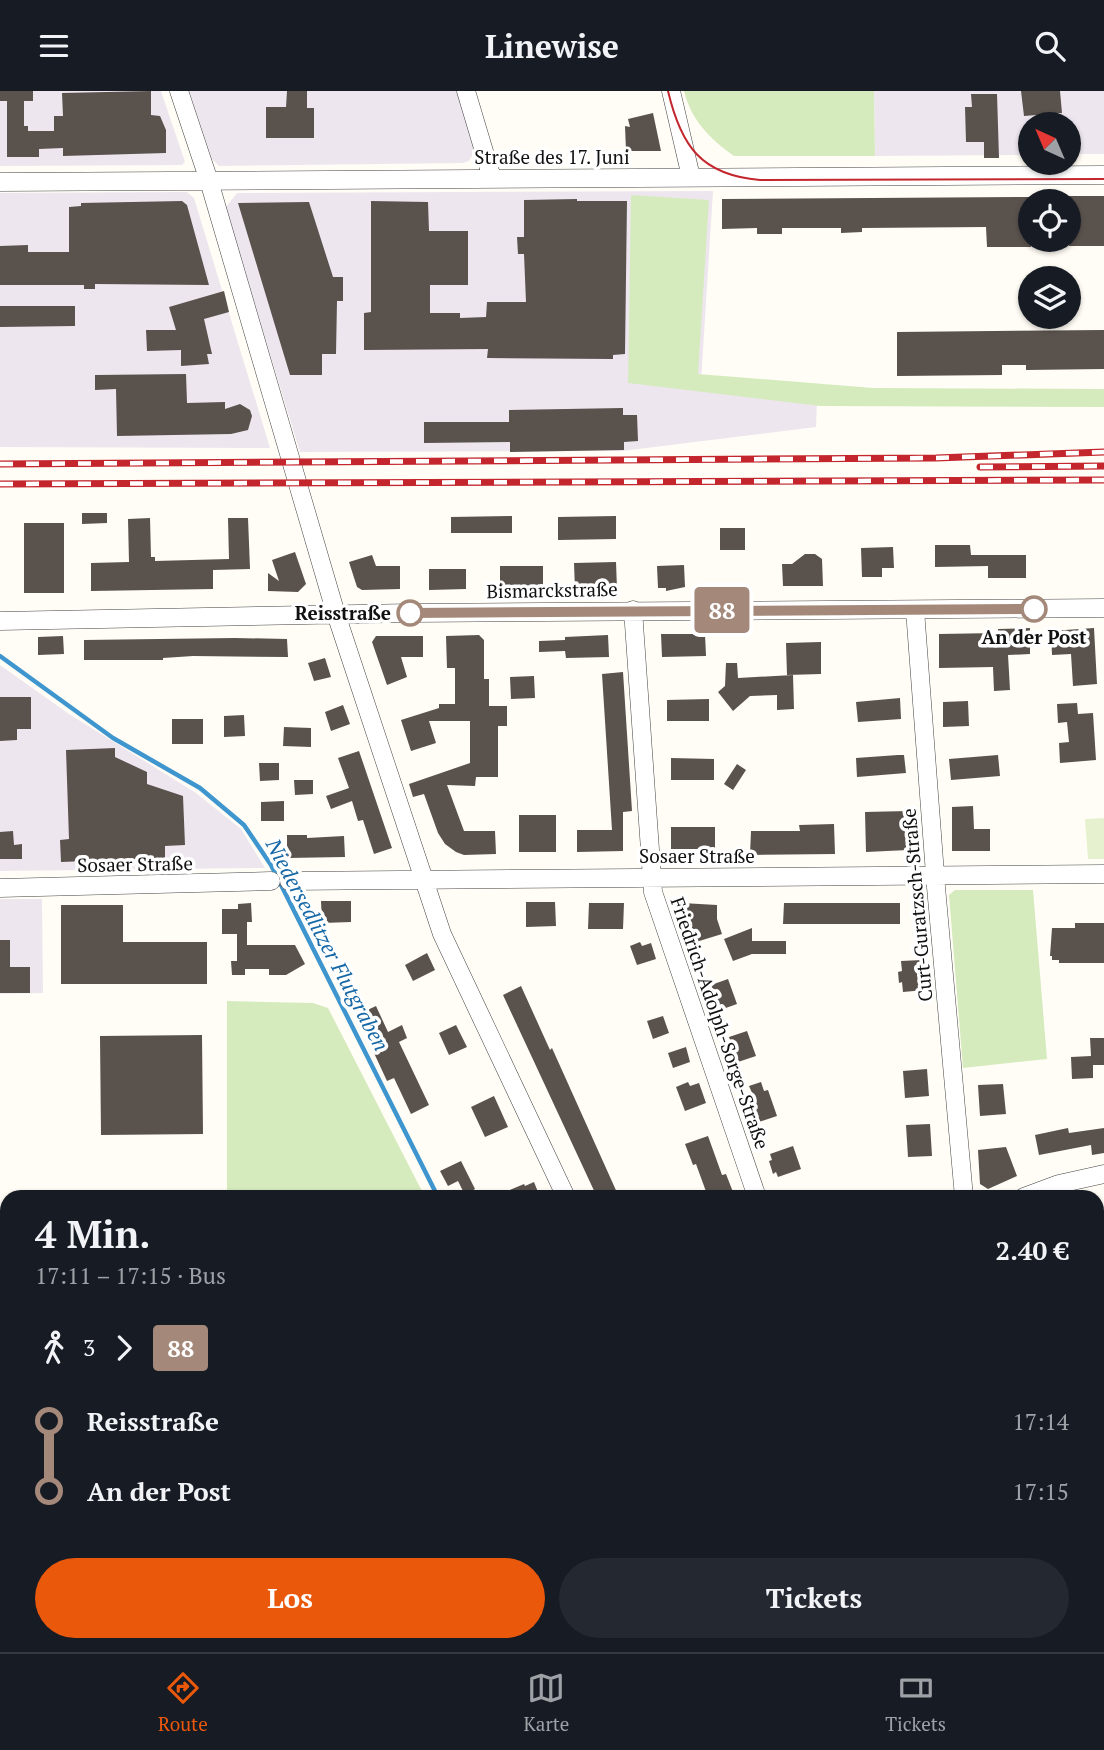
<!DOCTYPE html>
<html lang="de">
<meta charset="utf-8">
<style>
:root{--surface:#171b24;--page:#242831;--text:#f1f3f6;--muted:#9ea1a6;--line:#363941;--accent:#ea580c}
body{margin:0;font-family:"PT Serif",serif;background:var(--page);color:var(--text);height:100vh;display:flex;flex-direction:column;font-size:26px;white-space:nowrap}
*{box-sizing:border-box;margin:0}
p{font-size:23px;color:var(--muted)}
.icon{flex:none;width:38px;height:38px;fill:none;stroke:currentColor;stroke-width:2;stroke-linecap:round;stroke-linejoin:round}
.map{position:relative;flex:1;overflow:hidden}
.details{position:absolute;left:0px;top:1099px;width:1104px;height:462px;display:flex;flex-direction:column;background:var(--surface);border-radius:21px 21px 0 0;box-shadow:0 2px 5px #0004}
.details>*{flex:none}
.badge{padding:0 14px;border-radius:5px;font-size:24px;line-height:46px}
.needle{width:46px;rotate:316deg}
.buttons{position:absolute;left:1018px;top:21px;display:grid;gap:14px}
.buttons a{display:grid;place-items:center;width:63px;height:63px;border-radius:50%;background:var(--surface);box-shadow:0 2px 5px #0004;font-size:35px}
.map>.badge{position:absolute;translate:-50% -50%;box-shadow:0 0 0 4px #fff}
.legs{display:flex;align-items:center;gap:10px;height:77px;padding:0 35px;font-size:23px}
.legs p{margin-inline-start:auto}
.overview{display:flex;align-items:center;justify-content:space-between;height:119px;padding:0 35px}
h1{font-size:38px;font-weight:800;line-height:52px}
.cta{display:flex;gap:14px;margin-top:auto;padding:14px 35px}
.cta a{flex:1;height:80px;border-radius:42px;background:var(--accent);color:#fff;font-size:28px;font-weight:800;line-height:80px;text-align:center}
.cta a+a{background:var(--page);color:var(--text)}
ul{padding:0 35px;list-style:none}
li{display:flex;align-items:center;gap:24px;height:70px;font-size:26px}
li i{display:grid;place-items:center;width:10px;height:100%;margin:0 9px;background:currentColor}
li i::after{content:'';width:18px;height:18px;margin:-9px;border:5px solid;border-radius:50%;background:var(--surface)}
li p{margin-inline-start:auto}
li:first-child i{background:linear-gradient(#0000 50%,currentColor 0)}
li:last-child i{background:linear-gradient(currentColor 50%,#0000 0)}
header{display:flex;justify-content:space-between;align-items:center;height:91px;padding:0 35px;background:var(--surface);font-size:32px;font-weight:800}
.dock{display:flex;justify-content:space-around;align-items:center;height:98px;border-top:2px solid var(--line);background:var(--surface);font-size:19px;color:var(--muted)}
.dock a{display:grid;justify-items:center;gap:4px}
.dock .selected{color:var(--accent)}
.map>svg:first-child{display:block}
.industrial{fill:#eee6ef}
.green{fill:#d5ebbd}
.forest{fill:#b9dc9c}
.pitch{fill:#e6f2cf}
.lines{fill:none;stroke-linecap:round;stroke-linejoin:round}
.stream{stroke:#3f96cf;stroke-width:4.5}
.building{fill:#5a524d}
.minor-casing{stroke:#444;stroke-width:19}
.minor{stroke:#fff;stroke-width:18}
.tram{stroke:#c4262e;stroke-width:2}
.rail-casing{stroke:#c4262e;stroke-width:7}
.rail{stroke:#fff;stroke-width:4.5;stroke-dasharray:13;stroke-linecap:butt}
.line-1-casing{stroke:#fff;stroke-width:16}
.line-1{stroke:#a4897a;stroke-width:10}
.stop-1-dot{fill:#fff;stroke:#a4897a;stroke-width:3.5}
.labels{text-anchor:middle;stroke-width:7;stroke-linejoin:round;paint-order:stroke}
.street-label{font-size:19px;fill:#111;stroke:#fff}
.stop-label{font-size:19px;font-weight:bold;fill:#111;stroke:#fff;text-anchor:end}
.water-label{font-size:21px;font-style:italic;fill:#1768a6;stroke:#fff}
</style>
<header><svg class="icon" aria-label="menu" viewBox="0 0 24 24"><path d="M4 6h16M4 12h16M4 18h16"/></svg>Linewise<svg class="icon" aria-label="search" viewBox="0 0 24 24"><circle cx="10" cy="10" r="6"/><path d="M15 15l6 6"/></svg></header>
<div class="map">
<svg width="1104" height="1561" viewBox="0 0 1104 1561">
<rect width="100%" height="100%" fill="#fffdf5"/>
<!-- industrial -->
<path class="industrial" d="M0,0H161L185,71L182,74L0,75Z
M189,0H458L477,56L469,70L463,72L219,75L212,68Z
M874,0H1104V63H1069V33H1031V64L875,65Z
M713,100L701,291L817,309L816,336L622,360L300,361L225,117L237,102Z
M187,101L194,107L270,357L0,356V102Z
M0,574L69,623L196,702L241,738L265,777L0,780Z
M0,808H42L43,902L0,903Z"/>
<!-- green -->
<path class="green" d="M684,0H874L875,65H734C710,48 691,29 684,0Z
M631,104L709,109L698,283L873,297L1104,298V316L820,315L628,292Z
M955,799H1033L1047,968L963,977L949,804Z
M227,910L313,912L328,917L425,1106H227Z
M226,1554H511L500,1561H226Z"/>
<!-- forest -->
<path class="forest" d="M511,1554H616L618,1561H500Z"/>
<!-- pitch -->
<path class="pitch" d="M1104,727V768H1088L1085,728Z"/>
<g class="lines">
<!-- stream -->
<path class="stream" d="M0,565L113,647L200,697L244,734L271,774L438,1106
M1097,1366L1104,1363
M630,1554L632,1561
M847,1561L856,1554"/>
</g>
<!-- building -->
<path class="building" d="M0,0H33V10H24V35H28V40H54V25H63L62,2L151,0V24L160,25L166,39V62L63,65V57L39,58V66H7V10H0Z
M287,0H307V17H314V47H266V16H286Z
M1021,0H1060L1062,22L1024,25Z
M971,3H997L999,67H984V51H966L965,16H972Z
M653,22L661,60H626L625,35L630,36L628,28Z
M1069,105H1104V155H1069Z
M1031,106V156H987L986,136L862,137V141L841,142V137H782V143H757V137L722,138V108Z
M577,108V110H627L625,263L613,264V268L487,267L488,258L364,259V222L371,221V110L428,111L429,140H468V194H430V222H460V227L486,226L487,211H526L524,163H518L517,146H524V109Z
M182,110L187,114L209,194L95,193V198H84V194H0V155L28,154V161H69V116L81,115V112Z
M309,111L333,186H343V210H337L336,263H322V284H290L238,112Z
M224,200L229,221L204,228L212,263H207L209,273L181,275V259L147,260L146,239H176L169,216Z
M0,215H75V235L0,236Z
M1104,239V278L1026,279V274H1002V284L897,285V241Z
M186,283L187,312L225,311V318L240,313L250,319L252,325L248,339L231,343L117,345L116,298L95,299V284Z
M623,317V324H637L638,350L624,351V359L510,361V351L424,352V331H509V319Z
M82,422H107V432L82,433Z
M512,425V442H451V426Z
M616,425V448L558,449V426Z
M150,427L151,466H155V470L229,468L228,427H248L250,478L213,479V498L91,500V472L129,471L128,428Z
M24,432H64V502H24Z
M720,437H745V459H720Z
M935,454H970L971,464H1026V487H988V475L935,476Z
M893,456L894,477H882V486H862L861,457Z
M295,461L306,493L298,501L268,500V482L279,490L272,469Z
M805,463H815L822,468L823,495H783L782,473H792Z
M372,464L376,475H400V498L362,499L357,496L349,471Z
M616,471L617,498L575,499L574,472Z
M684,474L685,496L666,500V497H658L657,475Z
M500,475H543V498H500Z
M429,478H466V498L429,499Z
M1030,537V563L1008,564L1010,599L994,600L993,576L939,577V543L998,542V538Z
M1094,537L1097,593L1073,595L1071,563L1052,564L1051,540Z
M661,543H705L706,565L662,566Z
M479,544L484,549V588H489V615H507V635H498V686H476L475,695L447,694L464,740H495L496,763L464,764L456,761L445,753L438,742L424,703L413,706L409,693L470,672V630H429L436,652L411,660L401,629L439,617V613H455V577H447L446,545Z
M608,544L609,566L566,567L565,560L539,561V550L565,549V546Z
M63,545L64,563L38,564V546Z
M376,545H423V566H401L407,586L387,594L372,551Z
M235,547L287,548L288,566L193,565L163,567V569H84V549Z
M821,551V583L787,584L786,552Z
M325,567L331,586L314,590L308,572Z
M726,572H737L738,587L793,584L794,618L777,619V604L750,605L733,620L718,601L725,595Z
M623,581L632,720L623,721V760L577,761V739H612L602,583Z
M534,585L535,607L511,608L510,586Z
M0,606H31V638H17V649L0,650Z
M900,607L901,628L858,631L856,611Z
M709,608V630H667V609Z
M968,610L969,635L943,636V611Z
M1077,612L1078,623L1093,622L1096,669L1060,672L1059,652L1069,651L1067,631L1058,632L1057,613Z
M343,614L350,633L331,640L325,621Z
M244,624L245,645L224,646V625Z
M172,628H203V653H172Z
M284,636L311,637V656L283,655Z
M115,657V666L147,681V693L183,705L185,754L165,755V767L61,771L60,749L69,748L66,659Z
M359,660L392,757L374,763L363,729L358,730L352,710L331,718L326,705L349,697L338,667Z
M898,664H904L906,682L857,686L856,667Z
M998,664L1000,685L951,689L949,668Z
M671,667L714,668V689H671Z
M259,672H279V689L260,690Z
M737,673L746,679L733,699L724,693Z
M294,689H313V703L295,704Z
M284,710V730H261V711Z
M973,715L974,738H990V760H952V716Z
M908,720V759L866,761L865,721Z
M519,724H556V761H519Z
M834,733L835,763L750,764L751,740H800L799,734Z
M671,736H715V758H671Z
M13,740L14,754L22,753V768H0V741Z
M287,744H307V747L344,745L345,766L287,767Z
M321,810H351V831L322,832Z
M526,811H555L556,835L526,836Z
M251,812L252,831H247V854H295L305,873L286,884H269V878H245V884H232L231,870H237V843H222V818H238V813Z
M589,812H624L623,838H588Z
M682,812L717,814V828L722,843L696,851Z
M784,812H900V833H783Z
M61,814H123V851H207V893H61Z
M1075,832H1104V872H1059V869H1052V865H1050L1052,837H1075Z
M752,837V850H786V863H752L733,870L724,848Z
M0,849H10V876H30V902H0Z
M640,851L642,855L651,852L656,868L637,874L630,855Z
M427,862L435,879L413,890L405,874Z
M922,869L925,899L903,901L902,891L899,892L898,881L902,880L901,870Z
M728,888L737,913L720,919L711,894Z
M521,895L550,959L552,957L619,1106H597L503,904Z
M376,915L388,941L402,934L407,947L399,951L429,1014L411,1023L394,987L387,990L367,947L374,944L363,921Z
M663,925L669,942L653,948L647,930Z
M456,934L467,956L449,964L439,942Z
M747,940L756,965L738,971L729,946Z
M202,944L203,1043L101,1044L100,945Z
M1090,947H1104V974H1093V987L1072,988L1071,966L1091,965Z
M686,956L690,971L673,977L668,962Z
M927,978L929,1005L905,1007L903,980Z
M688,991L690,995L699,992L706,1012L685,1020L676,996Z
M761,991L764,1000L768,999L777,1025L759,1031L750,1005L753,1004L749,995Z
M1003,993L1006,1023L980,1025L978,994Z
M494,1005L508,1036L485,1046L471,1016Z
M930,1033L932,1065L908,1066L906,1034Z
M1068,1037L1069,1042L1104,1037V1062L1092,1064L1091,1054L1039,1064L1035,1044Z
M708,1045L722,1084L726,1083L733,1101L719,1106H708L696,1073L693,1074L685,1053Z
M793,1055L801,1078L778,1086L776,1081L773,1083L769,1070L772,1069L770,1063Z
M1006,1056L1017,1085L988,1098L980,1093L978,1059Z
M461,1070L475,1098L465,1104L458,1090L448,1095L440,1080Z
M534,1091L540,1106H493L524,1093L525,1095Z"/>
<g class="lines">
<!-- minor casing -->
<g class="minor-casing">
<path id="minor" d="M179,0L209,90L336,523L442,843L566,1106
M466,0L492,87
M671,0L691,86
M0,91L1104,84
M633,519L653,801L757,1106
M915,519L936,796L964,1106
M0,530L410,522L1104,517
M289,790L1104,783
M0,797L271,790
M1024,1106L1059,1093L1104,1083
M1097,1350L1104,1348
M1097,1391L1104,1387
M714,1554L716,1561
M808,1561L824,1554"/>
</g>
<!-- minor -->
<use href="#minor" class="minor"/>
<!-- tram -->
<path class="tram" d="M668,0C681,55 701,84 760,89L1104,88"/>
<!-- rail casing -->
<g class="rail-casing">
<path id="rail" d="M0,373L936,367L1104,361
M980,376L1104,375
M0,393L1104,389"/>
</g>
<!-- rail -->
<use href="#rail" class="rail"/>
</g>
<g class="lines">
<!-- line-1 casing -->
<g class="line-1-casing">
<path id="line-1" d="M410,522L1034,518"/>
</g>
<!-- line-1 -->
<use href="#line-1" class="line-1"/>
</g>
<!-- markers -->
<g class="stop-1-dot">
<circle cx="1034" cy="518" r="12"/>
<circle cx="410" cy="522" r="12"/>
</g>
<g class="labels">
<!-- street labels -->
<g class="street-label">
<text x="552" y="73">Straße des 17. Juni</text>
<text transform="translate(552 499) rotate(-1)" y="7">Bismarckstraße</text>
<text x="697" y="772">Sosaer Straße</text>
<text transform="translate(135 773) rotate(-1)" y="7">Sosaer Straße</text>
<text transform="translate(917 814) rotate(-95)" y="7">Curt-Guratzsch-Straße</text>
<text transform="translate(720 932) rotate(71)" y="7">Friedrich-Adolph-Sorge-Straße</text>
</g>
<!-- stop labels -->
<g class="stop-label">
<text x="391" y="529">Reisstraße</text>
<text x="1034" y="553" text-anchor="middle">An der Post</text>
</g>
<!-- water labels -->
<g class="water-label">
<text transform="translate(327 854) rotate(62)" y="7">Niedersedlitzer Flutgraben</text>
</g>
</g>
</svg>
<div class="buttons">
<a><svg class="needle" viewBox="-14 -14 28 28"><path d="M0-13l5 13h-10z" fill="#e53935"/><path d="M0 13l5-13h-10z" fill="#9ea1a6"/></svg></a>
<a><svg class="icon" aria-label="locate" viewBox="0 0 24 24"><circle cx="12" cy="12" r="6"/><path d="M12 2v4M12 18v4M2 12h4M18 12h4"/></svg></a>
<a><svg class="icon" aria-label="layers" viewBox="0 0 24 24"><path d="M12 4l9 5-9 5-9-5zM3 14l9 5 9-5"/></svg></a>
</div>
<b class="badge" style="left:722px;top:519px;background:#a4897a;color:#fff">88</b>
<section class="details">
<div class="overview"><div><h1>4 Min.</h1><p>17:11 – 17:15 · Bus</p></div><b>2.40 €</b></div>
<div class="legs"><svg class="icon" aria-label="walk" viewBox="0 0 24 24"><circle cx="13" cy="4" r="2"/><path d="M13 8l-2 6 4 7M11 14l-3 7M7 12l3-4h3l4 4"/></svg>3<svg class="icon" aria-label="forward" viewBox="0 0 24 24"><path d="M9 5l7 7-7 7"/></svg><b class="badge" style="background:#a4897a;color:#fff">88</b></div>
<ul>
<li><i style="color:#a4897a"></i><b>Reisstraße</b><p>17:14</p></li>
<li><i style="color:#a4897a"></i><b>An der Post</b><p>17:15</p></li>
</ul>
<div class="cta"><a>Los</a><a>Tickets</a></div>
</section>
</div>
<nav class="dock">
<a class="selected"><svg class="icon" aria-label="directions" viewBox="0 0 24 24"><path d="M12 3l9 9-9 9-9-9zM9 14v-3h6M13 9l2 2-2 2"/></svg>Route</a>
<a><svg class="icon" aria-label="map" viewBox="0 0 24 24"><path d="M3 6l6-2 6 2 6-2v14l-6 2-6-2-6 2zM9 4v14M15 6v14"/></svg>Karte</a>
<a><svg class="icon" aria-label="tickets" viewBox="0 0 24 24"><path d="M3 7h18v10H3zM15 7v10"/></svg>Tickets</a>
</nav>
